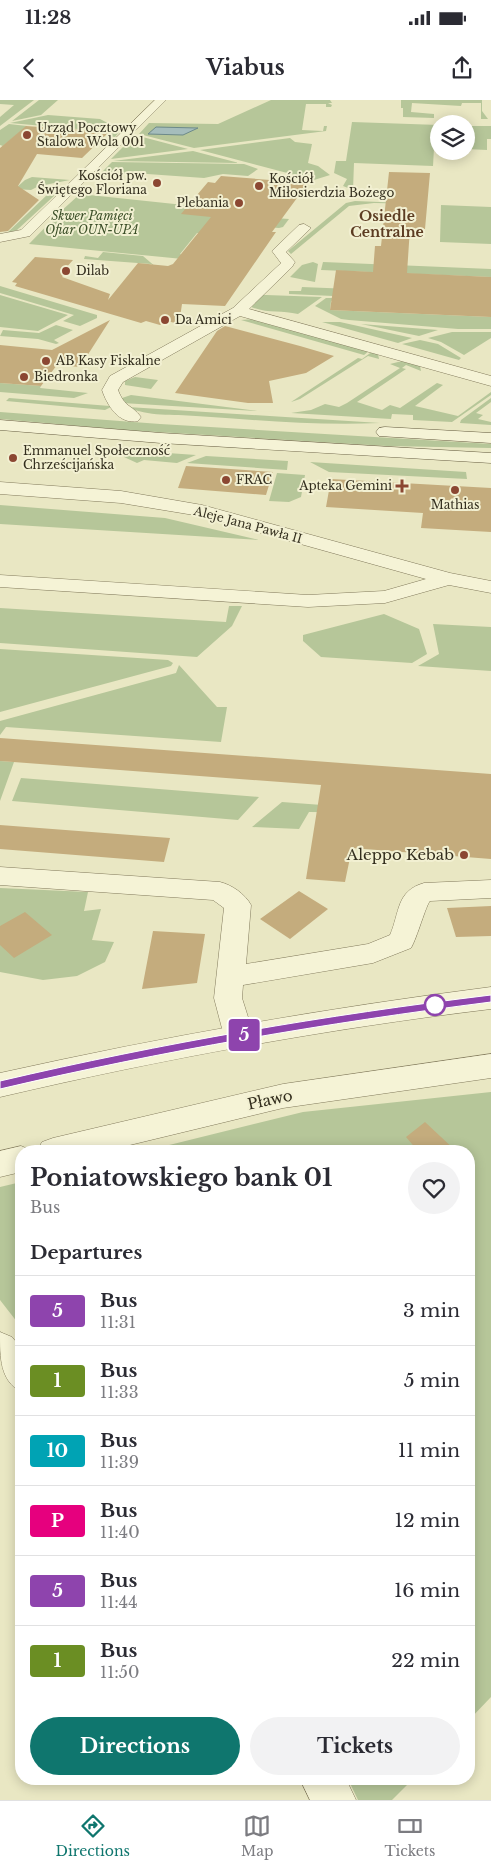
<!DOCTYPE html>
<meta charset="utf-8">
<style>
:root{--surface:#fff;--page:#f2f2f3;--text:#2b2b33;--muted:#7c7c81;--line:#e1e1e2;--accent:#0f766e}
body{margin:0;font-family:"Libre Baskerville",serif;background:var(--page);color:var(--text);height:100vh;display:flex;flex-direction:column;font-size:19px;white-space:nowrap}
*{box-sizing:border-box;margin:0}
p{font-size:16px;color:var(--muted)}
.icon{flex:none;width:28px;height:28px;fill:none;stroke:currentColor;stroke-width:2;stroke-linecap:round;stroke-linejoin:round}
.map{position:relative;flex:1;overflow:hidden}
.panel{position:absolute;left:15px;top:1045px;width:460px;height:640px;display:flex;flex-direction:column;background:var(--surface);border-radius:20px;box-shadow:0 2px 12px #0003}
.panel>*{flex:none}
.badge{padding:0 10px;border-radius:4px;font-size:18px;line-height:32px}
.buttons{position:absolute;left:430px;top:15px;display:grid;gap:10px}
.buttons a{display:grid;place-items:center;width:45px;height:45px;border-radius:50%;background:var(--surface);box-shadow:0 2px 12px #0003;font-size:25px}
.map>.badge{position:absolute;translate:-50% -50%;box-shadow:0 0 0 2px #fff}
h2{padding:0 15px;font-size:19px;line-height:45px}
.round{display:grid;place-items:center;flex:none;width:52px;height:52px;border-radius:26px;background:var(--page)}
.summary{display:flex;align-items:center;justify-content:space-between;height:85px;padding:0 15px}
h1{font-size:24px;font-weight:700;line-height:38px}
.cta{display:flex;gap:10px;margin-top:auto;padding:10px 15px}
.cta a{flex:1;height:58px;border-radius:30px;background:var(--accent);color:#fff;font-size:20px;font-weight:700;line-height:58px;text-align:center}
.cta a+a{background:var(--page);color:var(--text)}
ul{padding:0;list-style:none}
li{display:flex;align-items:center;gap:15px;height:70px;padding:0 15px;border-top:1px solid var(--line)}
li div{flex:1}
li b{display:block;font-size:19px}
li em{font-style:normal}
li .badge{min-width:55px;font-weight:700;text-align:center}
.status{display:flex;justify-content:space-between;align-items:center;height:35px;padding:0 25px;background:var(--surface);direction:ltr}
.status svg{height:14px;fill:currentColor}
header{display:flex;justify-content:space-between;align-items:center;height:65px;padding:0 15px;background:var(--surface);font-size:22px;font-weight:700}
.menu{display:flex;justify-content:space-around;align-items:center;height:70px;border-top:1px solid var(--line);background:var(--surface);font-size:14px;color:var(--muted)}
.menu a{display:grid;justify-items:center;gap:2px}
.menu .on{color:var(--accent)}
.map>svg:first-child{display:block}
.green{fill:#b6c699}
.water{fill:#a5bdbc;stroke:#6d8a8a}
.building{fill:#c4ac7d}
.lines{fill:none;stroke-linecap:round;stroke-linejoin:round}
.minor-casing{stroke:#827a5c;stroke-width:1}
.tertiary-casing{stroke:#827a5c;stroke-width:1}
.secondary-casing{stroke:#645b3f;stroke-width:1}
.minor{fill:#f5f3d6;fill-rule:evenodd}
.tertiary{fill:#f5f3d6;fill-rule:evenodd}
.secondary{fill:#f5f3d6;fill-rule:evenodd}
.line{fill:#8e44ad;stroke:#fff}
.poi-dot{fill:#8b4732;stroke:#f2f0d2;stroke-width:2}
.stop-dot{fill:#fff;stroke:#8e44ad;stroke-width:2.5}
.labels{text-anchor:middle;stroke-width:4;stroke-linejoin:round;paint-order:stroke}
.far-poi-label{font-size:12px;fill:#332e1e;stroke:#f2f0d2;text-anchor:start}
.far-park-label{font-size:12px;font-style:italic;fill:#3a4e27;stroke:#f2f0d2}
.far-street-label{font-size:12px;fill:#332e1e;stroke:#f2f0d2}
.far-neighbourhood-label{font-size:14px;font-weight:bold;fill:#5c3c22;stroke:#f2f0d2}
.poi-label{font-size:15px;fill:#332e1e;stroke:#f2f0d2;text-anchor:end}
.street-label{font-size:15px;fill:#332e1e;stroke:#f2f0d2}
</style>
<div class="status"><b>11:28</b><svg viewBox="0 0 49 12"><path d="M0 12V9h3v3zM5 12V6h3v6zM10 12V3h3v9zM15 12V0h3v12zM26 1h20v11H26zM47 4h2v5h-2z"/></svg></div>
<header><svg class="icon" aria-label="back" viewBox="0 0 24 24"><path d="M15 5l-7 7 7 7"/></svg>Viabus<svg class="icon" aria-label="share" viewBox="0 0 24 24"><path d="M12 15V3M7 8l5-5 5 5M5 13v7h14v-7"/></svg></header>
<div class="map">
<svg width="491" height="1700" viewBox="0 0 491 1700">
<rect width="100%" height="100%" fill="#e9e7c3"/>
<!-- green -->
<path class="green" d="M0,0H34L0,26V17L14,5L0,4Z
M39,0H58L41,15L12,21Z
M271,0H330L332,3H328L332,5L331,7H326V4H306L302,30L323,31L324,26H327L326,31L194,48L139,34L149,23L218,24Z
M401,0H482V11L488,19H481V3H462L461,6L412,3L411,12L434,14V18L403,17V8H401Z
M48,15L100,19L121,30L115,37L108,36L111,32L10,23Z
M352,22L439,25V29L435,30L433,66L354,63L353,90L343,86L347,79L334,73L336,61H346Z
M9,24L27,26L3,46L0,45V30Z
M466,26H491V39H487V50L466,49Z
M135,35L188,49L111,59Z
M290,38L295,42L312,44L308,63L318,66L330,75L314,80L200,50Z
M193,51L239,63L113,61Z
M112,62L244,64L258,69L248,76L223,74L204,78L133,73L117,75L108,78H96Z
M32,77L70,80L39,86L31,90L15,89L25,80Z
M48,94L55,95L17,130L6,134Z
M80,94L184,105L248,116L289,119L283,127L279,128L218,123L209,134L197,133L180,154L193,160L29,144L59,113Z
M355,101L429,104L374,103L349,106L291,154L288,151L346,103Z
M441,105L491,107V144L440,142Z
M103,152L143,156L157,168L151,164L84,159L85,156L98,158Z
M313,162L318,164L315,182L290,177L302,165Z
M323,162L491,169V177L321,170Z
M0,186L97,215V218L80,226L63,221L74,215L0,193Z
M302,187L400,191V199L289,194V191H301Z
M0,195L68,215L38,231L0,227Z
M263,195H266L322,197L298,214C281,210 266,214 249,206Z
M326,198H342L331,201L330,210L491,217V229H458L349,220L341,219L315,206Z
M254,219L369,251L364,255L241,220Z
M322,222H340L412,238L398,243Z
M361,224L438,230L419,236Z
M56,225L73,230L54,240L59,243L56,244L38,239L0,236L3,230L39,233Z
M452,232H491V238L464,255L441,242L428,238Z
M420,240L438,244L461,258L459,260L402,244Z
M373,251L378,254L379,259L368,256L300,299L291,302L358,258L362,259Z
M402,261L420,266L421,271L406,265L402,268L406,269L357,302L382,310L390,305L400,308L437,283L443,285L415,306L458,316L491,292V295L452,322L413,320V315L392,314L391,319L122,303L119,299L131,295L258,311L291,313L311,310L325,304L339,307L347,303L400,268L390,264Z
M135,277L158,280L151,289L125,285V281Z
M0,283L41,286L40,288L88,293L74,298L0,292Z
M9,298L110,306L111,307L105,310L6,301Z
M491,298V302L476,313L483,315L478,319L491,322V325L460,323L461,320Z
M128,307L380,323C319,326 257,320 196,316C174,314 147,317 128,307Z
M0,312L160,324L491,344V348L387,346L125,330L0,319Z
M125,350L196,355L177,363L144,360L137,363L124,357Z
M206,356L288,361L287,370L187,363Z
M310,362L466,372L467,379L329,372Z
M277,373L305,375L301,397L289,402L269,401Z
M0,405L165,418L259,440L0,424Z
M229,506H242L232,526L197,557L0,543V508L226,522Z
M384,514L419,529L427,554L412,563L321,557L303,541V535Z
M433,524L491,527V571L418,566L439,554Z
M0,549L168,560L173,563L171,566L0,612Z
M179,565L217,607H227L221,642L6,627L0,635V621L176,573Z
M0,661L14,662L0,701Z
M21,678L259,697L238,720L12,701Z
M282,702L429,713L309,712L299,729L252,727Z
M0,788L88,792L84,811L101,809L92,840L114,842L105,862L77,876L43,880L0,872Z
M491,992V1597L469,1620V1051H145L303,1012Z
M21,1082V1227L0,1200V1087Z
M348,1679H413L392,1700H358Z"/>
<!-- water -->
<path class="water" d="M156,27L198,28L183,35L148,34Z"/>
<!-- building -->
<path class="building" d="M26,26L109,32L82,58L37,54L18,86L39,100L8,131L0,132V48Z
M389,72L430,73L425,129L410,128L407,173L491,177V217L330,210L336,170L373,172L375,146H381Z
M221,76L308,83L272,132H276L225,206L182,204L179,224L167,221L160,225L146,221L141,223L15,186L17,183L12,182L35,157L73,160L65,169H69L62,177L110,194L108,200L138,163L168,166L173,164L211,117L181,114L208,82L215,83Z
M110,220L80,267L57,265L41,286L0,283V245L52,250Z
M225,226L300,246L334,256L306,273L269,281L273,303H248L175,293L217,231Z
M186,366L273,372L266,395L178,388Z
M331,379L491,388V432L421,428L423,413L326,407Z
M0,638L491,674V759L352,748L345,782L306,779L321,685L0,661Z
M0,725L170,738L164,762L0,749Z
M299,791L328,809L290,839L260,819Z
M491,806V836L456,837L447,808Z
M25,812L52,835L14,858L0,845V826Z
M153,831L205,834L197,883L142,889Z
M425,1022L456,1051H418L406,1037Z"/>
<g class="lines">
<!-- minor casing -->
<g class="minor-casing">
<path id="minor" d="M155,0H166L30,136L0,142V134L21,130Z
M304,124L311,128L286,152L295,162L292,167L249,209L491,276V286L240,216L123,282L118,290C125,308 131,304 141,317L138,321C119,325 107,305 102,290L110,276L233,208L279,165L281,163L272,151L299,125Z
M0,382L121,391L202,405L450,473L491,481V493L449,485L385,503L308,507L0,487V475L308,495L384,491L426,479L200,416L121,403L0,394Z
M0,767L220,782C232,785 245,794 251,805L246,864L368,844L390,835C400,812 396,791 424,783L491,780V798L430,801C426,805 417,838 411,848L373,863L243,885L242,898L254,936L249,944L239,947L229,944L224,936L214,898L224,808L213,800L0,785Z
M491,954V978L283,1008L105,1051H37L42,1042L53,1038L283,984Z
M21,1046L33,1051H21V1072L0,1077V1051Z
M0,1232L12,1237L21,1248V1292C0,1280 0,1259 0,1232Z
M300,1679H346L356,1700H310Z"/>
</g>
<!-- tertiary casing -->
<g class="tertiary-casing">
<path id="tertiary" d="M491,887V909C326,929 162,959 0,997V973C162,937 326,908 491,887Z"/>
</g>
<!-- secondary casing -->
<g class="secondary-casing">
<path id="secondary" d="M0,320L161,333L491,353V363L161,343L0,330Z
M385,327L491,333V343L379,336L376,332L379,328Z"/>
</g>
<!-- minor -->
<use href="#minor" class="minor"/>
<!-- tertiary -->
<use href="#tertiary" class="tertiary"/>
<!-- secondary -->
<use href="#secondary" class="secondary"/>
</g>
<!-- line -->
<path class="line" d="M491,895V902C326,923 162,951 0,989V981C162,943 326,915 491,895Z"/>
<!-- markers -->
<g class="poi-dot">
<circle cx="27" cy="35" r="5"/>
<circle cx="157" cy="83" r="5"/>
<circle cx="259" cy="86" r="5"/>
<circle cx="239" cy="103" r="5"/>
<circle cx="66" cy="171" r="5"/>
<circle cx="165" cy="220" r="5"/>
<circle cx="46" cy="261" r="5"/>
<circle cx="24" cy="277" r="5"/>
<circle cx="13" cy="358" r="5"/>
<circle cx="226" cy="380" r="5"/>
<path d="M399.5 378.5h5v5h5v5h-5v5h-5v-5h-5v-5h5z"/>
<circle cx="455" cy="390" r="5"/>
<circle cx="464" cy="755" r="5"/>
</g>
<circle class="stop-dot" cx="435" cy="905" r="10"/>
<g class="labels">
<!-- far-poi labels -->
<g class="far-poi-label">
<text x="37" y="32">Urząd Pocztowy<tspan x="37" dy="14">Stalowa Wola 001</tspan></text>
<text x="147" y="80" text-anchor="end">Kościół pw.<tspan x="147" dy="14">Świętego Floriana</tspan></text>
<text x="269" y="83">Kościół<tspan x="269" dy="14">Miłosierdzia Bożego</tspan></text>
<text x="229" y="107" text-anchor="end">Plebania</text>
<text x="76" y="175">Dilab</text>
<text x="175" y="224">Da Amici</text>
<text x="56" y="265">AB Kasy Fiskalne</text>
<text x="34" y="281">Biedronka</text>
<text x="23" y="355">Emmanuel Społeczność<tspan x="23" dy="14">Chrześcijańska</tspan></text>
<text x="236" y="384">FRAC</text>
<text x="392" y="390" text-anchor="end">Apteka Gemini</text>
<text x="455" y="409" text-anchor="middle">Mathias</text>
</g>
<!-- far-park labels -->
<g class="far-park-label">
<text x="92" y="120">Skwer Pamięci<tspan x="92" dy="14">Ofiar OUN-UPA</tspan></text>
</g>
<!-- far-street labels -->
<g class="far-street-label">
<text transform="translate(248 425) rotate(15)" y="4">Aleje Jana Pawła II</text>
</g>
<!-- far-neighbourhood labels -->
<g class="far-neighbourhood-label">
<text x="387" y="121">Osiedle<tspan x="387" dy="16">Centralne</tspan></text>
</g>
<!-- poi labels -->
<g class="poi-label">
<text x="454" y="760">Aleppo Kebab</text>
</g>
<!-- street labels -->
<g class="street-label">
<text transform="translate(270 1000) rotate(-12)" y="5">Pławo</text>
</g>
</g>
</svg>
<div class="buttons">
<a><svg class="icon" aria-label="layers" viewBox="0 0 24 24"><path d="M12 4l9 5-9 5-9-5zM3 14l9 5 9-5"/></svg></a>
</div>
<b class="badge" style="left:244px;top:935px;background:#8e44ad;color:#fff">5</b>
<section class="panel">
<div class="summary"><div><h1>Poniatowskiego bank 01</h1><p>Bus</p></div><a class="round"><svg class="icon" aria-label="heart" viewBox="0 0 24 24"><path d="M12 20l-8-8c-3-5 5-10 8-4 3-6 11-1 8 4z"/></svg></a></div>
<h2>Departures</h2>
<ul>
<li><span class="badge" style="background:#8e44ad;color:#fff">5</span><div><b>Bus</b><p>11:31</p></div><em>3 min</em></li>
<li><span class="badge" style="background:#6b8e23;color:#fff">1</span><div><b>Bus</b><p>11:33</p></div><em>5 min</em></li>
<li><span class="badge" style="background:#00a3b4;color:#fff">10</span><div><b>Bus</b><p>11:39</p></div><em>11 min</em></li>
<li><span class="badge" style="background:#e6007e;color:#fff">P</span><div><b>Bus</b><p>11:40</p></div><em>12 min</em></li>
<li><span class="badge" style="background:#8e44ad;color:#fff">5</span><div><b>Bus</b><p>11:44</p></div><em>16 min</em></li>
<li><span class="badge" style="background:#6b8e23;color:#fff">1</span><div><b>Bus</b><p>11:50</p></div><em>22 min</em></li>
</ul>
<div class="cta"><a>Directions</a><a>Tickets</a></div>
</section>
</div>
<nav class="menu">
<a class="on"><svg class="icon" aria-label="directions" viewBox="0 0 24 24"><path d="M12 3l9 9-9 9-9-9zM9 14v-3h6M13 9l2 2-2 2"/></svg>Directions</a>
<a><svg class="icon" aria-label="map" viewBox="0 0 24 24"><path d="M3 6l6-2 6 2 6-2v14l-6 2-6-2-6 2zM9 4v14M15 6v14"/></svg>Map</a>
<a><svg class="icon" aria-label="tickets" viewBox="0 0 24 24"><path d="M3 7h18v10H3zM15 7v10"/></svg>Tickets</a>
</nav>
